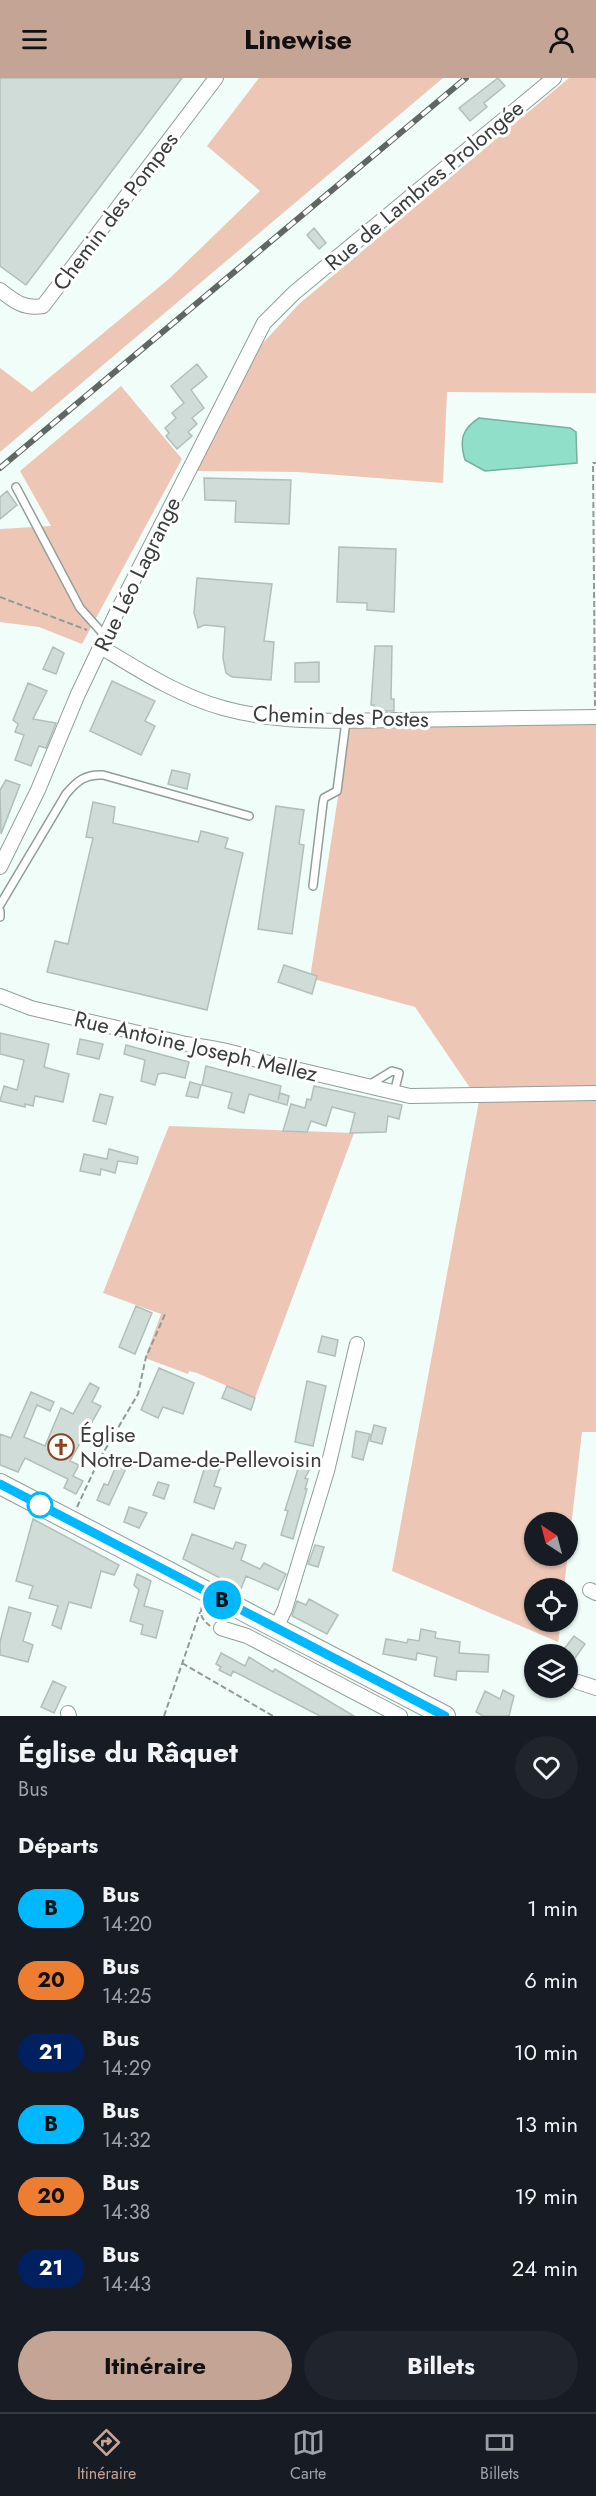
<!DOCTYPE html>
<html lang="fr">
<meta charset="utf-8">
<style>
:root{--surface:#171b24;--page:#20242c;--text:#f1f3f6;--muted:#9ea1a6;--line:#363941;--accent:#c3a495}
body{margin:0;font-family:Jost,sans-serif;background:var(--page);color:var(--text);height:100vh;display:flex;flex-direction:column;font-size:22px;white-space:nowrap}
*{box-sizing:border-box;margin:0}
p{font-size:20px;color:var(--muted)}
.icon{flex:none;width:33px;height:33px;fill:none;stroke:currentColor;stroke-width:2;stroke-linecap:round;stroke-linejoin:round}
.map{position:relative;height:1638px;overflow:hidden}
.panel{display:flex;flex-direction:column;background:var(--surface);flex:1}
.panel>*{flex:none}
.badge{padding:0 12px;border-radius:20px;font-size:21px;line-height:39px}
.needle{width:39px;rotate:324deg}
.fabs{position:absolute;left:524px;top:1434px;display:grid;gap:12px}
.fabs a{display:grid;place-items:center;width:54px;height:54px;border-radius:50%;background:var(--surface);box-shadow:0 2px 4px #0004;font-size:30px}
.map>.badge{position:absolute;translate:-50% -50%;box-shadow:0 0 0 3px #fff}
h2{padding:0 18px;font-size:22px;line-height:54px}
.round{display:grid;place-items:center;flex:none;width:63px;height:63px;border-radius:32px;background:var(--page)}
.head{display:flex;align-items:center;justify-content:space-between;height:102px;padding:0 18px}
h1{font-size:28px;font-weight:700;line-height:45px}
.cta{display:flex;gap:12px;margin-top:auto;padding:12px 18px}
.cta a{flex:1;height:69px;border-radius:36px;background:var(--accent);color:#111;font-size:24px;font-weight:700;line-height:69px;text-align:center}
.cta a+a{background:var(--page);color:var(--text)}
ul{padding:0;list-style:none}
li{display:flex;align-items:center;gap:18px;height:72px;padding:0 18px}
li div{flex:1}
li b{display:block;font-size:22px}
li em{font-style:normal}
li .badge{min-width:66px;font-weight:700;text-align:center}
header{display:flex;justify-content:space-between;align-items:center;height:78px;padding:0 18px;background:var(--accent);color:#111;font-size:27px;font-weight:700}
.tab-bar{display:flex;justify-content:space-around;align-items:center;height:84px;border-top:2px solid var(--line);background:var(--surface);font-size:16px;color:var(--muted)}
.tab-bar a{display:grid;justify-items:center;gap:3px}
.tab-bar .active{color:var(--accent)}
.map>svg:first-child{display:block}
.green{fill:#edc6b5;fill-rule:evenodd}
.water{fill:#8fdfc9;stroke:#75af9f;stroke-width:1.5}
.building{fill:#cfdcd8;stroke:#b2beba;stroke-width:1.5}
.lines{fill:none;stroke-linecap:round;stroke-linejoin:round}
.lane-casing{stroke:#929e9a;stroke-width:10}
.street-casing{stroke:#929e9a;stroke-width:16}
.secondary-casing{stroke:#929e9a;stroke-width:22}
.path{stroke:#919a97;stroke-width:2;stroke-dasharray:6 3;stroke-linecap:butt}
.lane{stroke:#fff;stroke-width:7}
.street{stroke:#fff;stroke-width:14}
.secondary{stroke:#fff;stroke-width:20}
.rail-casing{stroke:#5f6664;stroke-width:6}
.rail{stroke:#fff;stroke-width:4;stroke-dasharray:11;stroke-linecap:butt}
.line-casing{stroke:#fff;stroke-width:14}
.line{stroke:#00b8ff;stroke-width:9}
.stop-dot{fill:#fff;stroke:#00b8ff;stroke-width:3}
.labels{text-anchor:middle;stroke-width:6;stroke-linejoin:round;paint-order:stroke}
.street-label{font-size:22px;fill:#393e3c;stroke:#fff}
.poi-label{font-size:22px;fill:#393e3c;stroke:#fff;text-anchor:start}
</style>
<header><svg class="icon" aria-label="menu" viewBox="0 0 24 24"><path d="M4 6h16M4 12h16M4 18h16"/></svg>Linewise<svg class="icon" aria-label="person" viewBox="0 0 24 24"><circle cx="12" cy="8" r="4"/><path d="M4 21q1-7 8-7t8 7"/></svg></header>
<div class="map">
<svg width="596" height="1638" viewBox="0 0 596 1638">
<rect width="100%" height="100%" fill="#f0fdf9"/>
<!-- green -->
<path class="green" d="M259,0H443L0,374V290L32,314L170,200L260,113L207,68Z
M569,0H596V315L447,314L443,405L298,394L195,393L262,266L299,226Z
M121,308L182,381L82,566L39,549L0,544V451L51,448L20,393Z
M596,632V1354H582L564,1510H534V1544H561L558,1564L392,1493L479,1023L415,929L310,900L351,635ZM534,1444H567V1478H534Z
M169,1048L354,1055L255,1320L197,1295L189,1293L188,1296L145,1280L161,1236L103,1215Z"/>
<!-- water -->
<path class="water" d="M479,340L570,350L576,354L577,385L485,393L465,382C459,362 462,351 479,340Z"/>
<!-- building -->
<path class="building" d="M0,0H182L26,207L0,188Z
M498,0L505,8L484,25L487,29L470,43L459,30Z
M314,150L326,165L319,171L307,157Z
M197,286L207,299L191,312L204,330L192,340L197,346L188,354L192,358L177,371L166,358L169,355L165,350L176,340L172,335L184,325L171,308Z
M204,400L291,402L289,446L235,444L236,423L205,422Z
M7,413L17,427L0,441V419Z
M339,469L396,471L394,534L367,532V525L337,524Z
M197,500L272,506L264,563L274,564L271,602L232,599L226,595L223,580L225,549L204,547L198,550L197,545L194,535Z
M375,568H392L391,621H394V633H374V627H371Z
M53,569L64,575L56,596L43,591Z
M319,584V604H295V585Z
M112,603L155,623L145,643L155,648L141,677L90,653Z
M28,605L47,613L33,641L56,645L46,670L39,668L31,688L15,682L24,657L15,654L18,646L13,642Z
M172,692L190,696L187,711L168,706Z
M6,702L20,707L1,756L0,712Z
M93,724L115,729L113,745L198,764L201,753L228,760L225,770L243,775L207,932L47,894L55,863L68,866L93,760L86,759Z
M276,728L304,732L299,766L304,767L292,856L258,851Z
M284,887L317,898L312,916L278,904Z
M0,955L49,966L44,989L69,996L63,1024L35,1018L33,1028L25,1026V1029L0,1023L4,1008L17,1012L24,982L0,976Z
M80,961L103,966L99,981L77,976Z
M126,967L189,984L185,1000L164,995L158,996L155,1007L141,1003L145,982L124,976Z
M206,988L281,1008L278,1022L280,1015L289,1018L287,1027L249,1016L244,1035L228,1030L232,1015L202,1007Z
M190,1004L201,1007L198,1020L186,1018Z
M314,1008L402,1027L399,1041L388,1038L386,1054L350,1055L355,1035L332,1029L326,1048L311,1043L307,1054L283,1053L291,1026L305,1030L307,1021L311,1022Z
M100,1016L113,1019L106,1046L93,1043Z
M109,1071L138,1079L137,1086L118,1083L115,1095L101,1091L100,1097L80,1093L84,1076L107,1081Z
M136,1228L152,1235L135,1276L119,1269Z
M322,1258L338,1262L335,1278L318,1274Z
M159,1290L194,1305L183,1336L163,1329L158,1340L141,1332Z
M307,1303L326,1308L313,1368L295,1364Z
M90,1305L99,1310L92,1324L101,1328L70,1383L79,1387L73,1398L83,1403L76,1416L64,1410L68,1401L25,1380L18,1394L0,1387V1356L11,1360L31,1314L54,1324L50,1333L37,1327L24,1359L45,1368L61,1330L73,1336Z
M227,1308L255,1320L251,1332L222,1320Z
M374,1347L386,1350L382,1366L370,1363Z
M356,1353L370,1356L363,1382L352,1379Z
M119,1381L129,1384L109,1427L97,1422L104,1406L108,1407Z
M300,1381L312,1387L305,1400L308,1401L305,1411H307L293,1461L281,1457L288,1433L285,1432L298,1391L295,1390Z
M206,1385L220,1390L214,1408L221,1410L214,1431L194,1424Z
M158,1404L169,1407L164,1421L153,1417Z
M129,1429L147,1435L139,1450L124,1444Z
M33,1441L119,1487L114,1497L101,1493L91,1530L69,1524L61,1551L52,1547L58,1528L29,1520L33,1508L16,1503Z
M192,1456L233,1471L236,1464L246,1467L241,1482L260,1491L264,1485L286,1496L278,1512L246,1498L241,1511L183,1481Z
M315,1467L324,1469L318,1489L308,1486Z
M137,1496L151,1503L144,1528L163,1533L156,1560L141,1556L143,1547L130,1543L139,1512L134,1507Z
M309,1521L338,1537L327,1556L292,1538L297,1523L306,1527Z
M9,1529L31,1535L23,1563L33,1567L28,1584L0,1577V1564Z
M421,1551L436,1554L435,1560L460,1564L459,1575L489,1577L488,1594L457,1593L456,1602L434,1598L437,1579L417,1575L416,1582L383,1576L386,1561L407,1565L408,1561L419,1563Z
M574,1558L585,1566L573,1583L567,1576L561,1575Z
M221,1575L245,1588L249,1579L273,1594L275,1591L354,1638H320L233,1593L231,1598L219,1592L221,1589L216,1586Z
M53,1603L66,1609L54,1635L41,1629Z
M503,1612L514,1618L509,1638H483L476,1634L485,1613L500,1621Z"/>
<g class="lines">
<!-- lane casing -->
<g class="lane-casing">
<path id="lane" d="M16,409L80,530L106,559
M313,808L323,725L324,720L337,713L346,643
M0,827L66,716C77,703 85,696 103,697L249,738
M0,833V839
M369,1007L392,993L399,995L394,1015"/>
</g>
<!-- street casing -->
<g class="street-casing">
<path id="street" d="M0,212C15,224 24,231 43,228L216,0
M101,569C139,592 179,618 223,630C280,646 341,643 400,642C465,641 531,640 596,639
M0,789L38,712L78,616L116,536L264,245L294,215L554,0
M0,918L31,930L186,966C212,970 233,973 257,982L410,1018L596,1015
M590,1512L596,1515
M221,1550L247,1558L400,1638
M276,1550L285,1531L327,1393L357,1266
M578,1604L596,1610
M68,1635L69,1638"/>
</g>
<!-- secondary casing -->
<g class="secondary-casing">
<path id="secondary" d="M0,1406L445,1638"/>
</g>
<!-- path -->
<path class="path" d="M0,519L87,552
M595,628L593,385H596
M77,1429L99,1382L138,1316L146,1279L166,1234
M202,1528C199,1538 203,1542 210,1548
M182,1585L273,1638
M164,1638L200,1534"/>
<!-- lane -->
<use href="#lane" class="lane"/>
<!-- street -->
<use href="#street" class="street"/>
<!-- secondary -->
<use href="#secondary" class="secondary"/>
<!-- rail casing -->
<g class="rail-casing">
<path id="rail" d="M0,390L466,0"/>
</g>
<!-- rail -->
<use href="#rail" class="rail"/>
</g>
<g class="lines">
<!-- line casing -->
<g class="line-casing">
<path id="line" d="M0,1406L445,1638"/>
</g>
<!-- line -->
<use href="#line" class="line"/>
</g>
<!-- icons -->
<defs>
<g id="church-ring" transform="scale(1.35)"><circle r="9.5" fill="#fff" stroke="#8a431f" stroke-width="1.5"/><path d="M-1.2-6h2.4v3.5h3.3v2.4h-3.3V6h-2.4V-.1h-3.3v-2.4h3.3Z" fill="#8a431f"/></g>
</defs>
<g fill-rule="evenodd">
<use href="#church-ring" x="61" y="1369"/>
</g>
<!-- markers -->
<circle class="stop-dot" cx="40" cy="1427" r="12"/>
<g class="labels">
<!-- street labels -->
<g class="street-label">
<text transform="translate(424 107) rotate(-40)" y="8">Rue de Lambres Prolongée</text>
<text transform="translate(115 133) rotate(-53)" y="8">Chemin des Pompes</text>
<text transform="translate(137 496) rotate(-64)" y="8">Rue Léo Lagrange</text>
<text transform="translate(341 638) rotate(2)" y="8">Chemin des Postes</text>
<text transform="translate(196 968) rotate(13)" y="8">Rue Antoine Joseph Mellez</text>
</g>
<!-- poi labels -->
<g class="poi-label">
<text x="80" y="1364">Église<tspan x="80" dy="25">Notre-Dame-de-Pellevoisin</tspan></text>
</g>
</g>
</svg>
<div class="fabs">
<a><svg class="needle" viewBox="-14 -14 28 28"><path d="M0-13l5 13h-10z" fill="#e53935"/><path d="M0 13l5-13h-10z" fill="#9ea1a6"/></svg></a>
<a><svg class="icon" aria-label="locate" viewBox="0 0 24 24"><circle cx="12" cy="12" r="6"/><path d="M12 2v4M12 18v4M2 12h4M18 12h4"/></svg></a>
<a><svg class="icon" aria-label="layers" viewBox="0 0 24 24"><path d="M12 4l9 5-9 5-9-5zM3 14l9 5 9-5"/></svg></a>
</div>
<b class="badge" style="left:222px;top:1522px;background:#00b8ff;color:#111">B</b>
</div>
<section class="panel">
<div class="head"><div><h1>Église du Râquet</h1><p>Bus</p></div><a class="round"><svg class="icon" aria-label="heart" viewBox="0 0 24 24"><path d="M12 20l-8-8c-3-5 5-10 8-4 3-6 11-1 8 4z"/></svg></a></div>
<h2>Départs</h2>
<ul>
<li><span class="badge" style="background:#00b8ff;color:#111">B</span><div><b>Bus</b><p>14:20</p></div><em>1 min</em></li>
<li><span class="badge" style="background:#ed7d31;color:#111">20</span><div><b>Bus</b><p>14:25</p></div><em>6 min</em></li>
<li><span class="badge" style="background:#002060;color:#fff">21</span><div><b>Bus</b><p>14:29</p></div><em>10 min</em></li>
<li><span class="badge" style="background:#00b8ff;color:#111">B</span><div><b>Bus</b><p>14:32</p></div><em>13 min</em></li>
<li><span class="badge" style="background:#ed7d31;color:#111">20</span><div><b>Bus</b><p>14:38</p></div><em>19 min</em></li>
<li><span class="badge" style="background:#002060;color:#fff">21</span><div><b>Bus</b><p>14:43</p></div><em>24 min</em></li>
</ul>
<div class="cta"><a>Itinéraire</a><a>Billets</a></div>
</section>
<nav class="tab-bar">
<a class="active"><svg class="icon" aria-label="directions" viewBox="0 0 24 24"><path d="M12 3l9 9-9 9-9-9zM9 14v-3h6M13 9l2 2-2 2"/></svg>Itinéraire</a>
<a><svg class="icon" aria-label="map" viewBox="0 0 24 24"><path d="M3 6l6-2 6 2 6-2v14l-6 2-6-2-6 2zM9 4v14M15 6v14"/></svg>Carte</a>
<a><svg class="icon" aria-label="tickets" viewBox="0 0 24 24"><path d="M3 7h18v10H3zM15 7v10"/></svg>Billets</a>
</nav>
